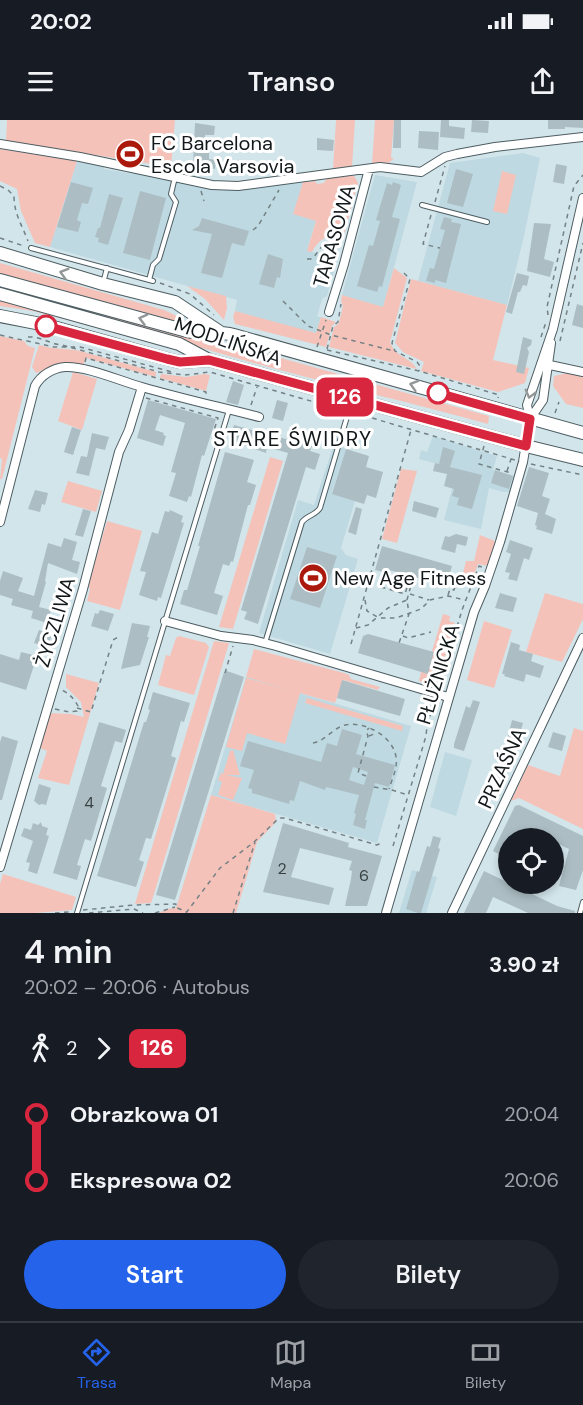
<!DOCTYPE html>
<html lang="pl">
<meta charset="utf-8">
<style>
:root{--surface:#171b24;--page:#20242c;--text:#f1f3f6;--muted:#9ea1a6;--line:#363941;--accent:#2563eb}
body{margin:0;font-family:"DM Sans",sans-serif;background:var(--page);color:var(--text);height:100vh;display:flex;flex-direction:column;font-size:22px;white-space:nowrap}
*{box-sizing:border-box;margin:0}
p{font-size:20px;color:var(--muted)}
.icon{flex:none;width:33px;height:33px;fill:none;stroke:currentColor;stroke-width:2;stroke-linecap:round;stroke-linejoin:round}
.map{position:relative;height:793px;overflow:hidden}
.sheet{display:flex;flex-direction:column;background:var(--surface);flex:1}
.sheet>*{flex:none}
.badge{padding:0 12px;border-radius:9px;font-size:21px;line-height:39px}
.fabs{position:absolute;left:498px;top:708px;display:grid;gap:12px}
.fabs a{display:grid;place-items:center;width:66px;height:66px;border-radius:50%;background:var(--surface);box-shadow:0 3px 9px #0003;font-size:30px}
.map>.badge{position:absolute;translate:-50% -50%;box-shadow:0 0 0 3px #fff}
.legs{display:flex;align-items:center;gap:9px;height:66px;padding:0 24px;font-size:20px}
.legs p{margin-inline-start:auto}
.head{display:flex;align-items:center;justify-content:space-between;height:102px;padding:0 24px}
h1{font-size:33px;font-weight:600;line-height:45px}
.action{display:flex;gap:12px;margin-top:auto;padding:12px 24px}
.action a{flex:1;height:69px;border-radius:36px;background:var(--accent);color:#fff;font-size:24px;font-weight:600;line-height:69px;text-align:center}
.action a+a{background:var(--page);color:var(--text)}
ul{padding:0 24px;list-style:none}
li{display:flex;align-items:center;gap:21px;height:66px;font-size:22px}
li i{display:grid;place-items:center;width:9px;height:100%;margin:0 8px;background:currentColor}
li i::after{content:'';width:15px;height:15px;margin:-8px;border:4px solid;border-radius:50%;background:var(--surface)}
li p{margin-inline-start:auto}
li:first-child i{background:linear-gradient(#0000 50%,currentColor 0)}
li:last-child i{background:linear-gradient(currentColor 50%,#0000 0)}
.status{display:flex;justify-content:space-between;align-items:center;height:42px;padding:0 30px;background:var(--surface);direction:ltr}
.status svg{height:16px;fill:currentColor}
header{display:flex;justify-content:space-between;align-items:center;height:78px;padding:0 24px;background:var(--surface);font-size:27px;font-weight:600}
.menu{display:flex;justify-content:space-around;align-items:center;height:84px;border-top:2px solid var(--line);background:var(--surface);font-size:16px;color:var(--muted)}
.menu a{display:grid;justify-items:center;gap:3px}
.menu .selected{color:var(--accent)}
.map>svg:first-child{display:block}
.built{fill:#bed9e1}
.green{fill:#f5c2b9}
.building{fill:#acbec4;fill-rule:evenodd}
.lines{fill:none;stroke-linecap:round;stroke-linejoin:round}
.service-casing{stroke:#4d5d62;stroke-width:6}
.minor-casing{stroke:#4d5d62;stroke-width:10}
.primary-casing{stroke:#4d5d62;stroke-width:14}
.path{stroke:#748185;stroke-width:1.5;stroke-dasharray:4.5 4.5;stroke-linecap:butt}
.service{stroke:#fff;stroke-width:4}
.minor{stroke:#fff;stroke-width:8}
.primary{stroke:#fff;stroke-width:12}
.oneway{stroke:#949798}
.line-1-casing{stroke:#fff;stroke-width:14}
.line-1{stroke:#d7263d;stroke-width:9}
.stop-1-dot{fill:#fff;stroke:#d7263d;stroke-width:3}
.labels{text-anchor:middle;stroke-width:6;stroke-linejoin:round;paint-order:stroke}
.number-label{font-size:16px;fill:#384244}
.poi-label{font-size:20px;fill:#12181a;stroke:#fff;text-anchor:start}
.street-label{font-size:20px;fill:#12181a;stroke:#fff}
.neighbourhood-label{font-size:21px;letter-spacing:1.5px;fill:#12181a;stroke:#fff}
</style>
<div class="status"><b>20:02</b><svg viewBox="0 0 49 12"><path d="M0 12V9h3v3zM5 12V6h3v6zM10 12V3h3v9zM15 12V0h3v12zM26 1h20v11H26zM47 4h2v5h-2z"/></svg></div>
<header><svg class="icon" aria-label="menu" viewBox="0 0 24 24"><path d="M4 6h16M4 12h16M4 18h16"/></svg>Transo<svg class="icon" aria-label="share" viewBox="0 0 24 24"><path d="M12 15V3M7 8l5-5 5 5M5 13v7h14v-7"/></svg></header>
<div class="map">
<svg width="583" height="793" viewBox="0 0 583 793">
<rect width="100%" height="100%" fill="#d2e5eb"/>
<!-- built -->
<path class="built" d="M523,33L540,38L524,116L507,185L418,161L450,43Z
M77,41L104,46V49L133,54L134,51L210,68L246,69L303,62L294,94L316,100L307,130L337,140L327,176L322,179L317,197H321L316,214L235,191L237,180L50,127Z
M375,55L417,62L383,188L342,175Z
M433,316L497,336L493,350L515,356L510,372H503L489,368L481,409L444,400L457,349L419,339L421,330L427,332Z
M334,324L346,329L332,373L355,381L341,428L346,435L358,439L330,534L259,513L298,380L314,385Z
M246,557L411,606L377,723L211,675Z
M445,632L472,640L456,696L430,687Z
M412,750L437,757L426,793H399Z"/>
<!-- green -->
<path class="green" d="M7,0H175L171,47L6,21Z
M336,0H355L352,47L333,49Z
M375,0H394L391,38H394L389,43L372,44Z
M0,29L77,41L50,127L35,123L21,91L17,69L0,61Z
M502,51L516,55L507,94L493,91Z
M349,54L355,57L358,63L343,118C327,114 320,118 312,132L307,131L316,101L293,94L303,62L315,61L317,64L324,63L328,56Z
M0,143L164,190L179,197L190,205L106,182L99,208L33,191L0,186Z
M394,148L407,158L390,222C396,238 409,236 417,249L329,227L334,207L339,203L343,186L341,181L342,175L383,187Z
M411,159L507,185L493,240L529,248L525,263L498,272L421,251L424,242L403,232L395,223Z
M187,166L226,176L227,188L224,200L205,179Z
M235,191L316,213L321,197L336,202L332,206L326,227L235,204L233,197Z
M106,195L171,213L241,227L489,296L488,304C417,284 346,268 276,249C218,234 162,215 105,199Z
M0,216L24,221L28,226L35,228L2,359H0L2,339L0,338Z
M39,225C56,230 65,228 80,231L156,252V257L86,238L83,246L65,242L36,253L32,247Z
M73,252L97,259L82,310L58,301Z
M568,253L583,257V288L566,284L553,266L554,256Z
M161,254L186,257L205,254L210,255L206,271L160,258Z
M270,337L283,341L233,509L219,507Z
M401,349L417,351L397,423L382,419Z
M68,361L102,371L96,392L61,382Z
M107,401L142,411L120,490L87,481L90,469L88,465Z
M480,415L495,421L488,446L478,444L473,458L463,453L466,441H474Z
M545,473L583,484V499L562,542L526,532Z
M443,494L450,496L449,501L455,503L437,564L434,566L419,561L421,552L433,532L432,531Z
M484,501L512,510L494,568L467,560Z
M179,516L206,523L209,527L194,575L158,565L166,535L170,536L176,518Z
M214,521L229,523L154,774L151,783L135,784Z
M254,529L344,553L349,555L351,559L380,567L378,570L343,560L335,583L300,573L285,624L247,613L242,631L226,627L246,558L288,570L246,557Z
M66,554L99,563L69,665L38,658L47,631L40,628L49,593L71,594L84,597L81,582L66,567Z
M307,578L403,606L402,611L305,583Z
M574,608L583,611V709L519,678L511,681L528,645L560,656Z
M233,630L240,655H226L242,658L233,680L218,675L222,662L218,660L221,653L223,654L230,631Z
M211,675L275,694L276,702L257,722L236,793H159L167,789L176,788Z
M3,754L76,777L72,790L35,793H0V764Z"/>
<!-- building -->
<path class="building" d="M394,0H401V28H393Z
M441,0H449V6L465,8L464,19L440,17Z
M472,0L489,1L488,13L471,12Z
M548,0H583V8L565,7V9H548Z
M195,3L215,6L214,15H205L204,32H209V39L216,40L215,49L193,45Z
M419,11L439,12L438,30L418,28Z
M317,18L334,20L333,31L317,30Z
M556,44L567,46L564,64L553,62Z
M456,49L473,54L463,87L447,83Z
M71,62L93,68L88,84L82,83L77,100L81,102L78,112L57,107Z
M393,62L401,65L392,97L400,99L382,167L379,166L377,172L357,166L369,125L373,126L380,101L376,100L387,63L392,65Z
M140,71L166,78L150,140L123,133Z
M109,74L123,78L108,125L98,122L99,118L95,117L98,108H100Z
M444,97L452,99L451,102L461,104L446,163L435,160V163L426,161L430,148L434,149L445,110L440,109Z
M202,98L249,111L244,126L232,123L222,158L201,153L212,114L192,110L199,106Z
M534,103L551,104L544,139L554,142L550,157L527,151Z
M268,134L283,139L280,158L277,157L274,168L259,164Z
M517,153L529,156L527,166L523,165L520,172H518L512,194L506,192Z
M577,184L583,186V208L572,205Z
M523,217L532,220L531,225L527,228L529,232L524,254L516,252Z
M233,261L244,265L238,285L226,282Z
M148,280L216,299L204,336L202,335L191,377L189,376L187,382L169,376L176,353L171,352L185,303L160,295L155,310L164,313L163,315L166,316L163,326L137,318Z
M277,280L288,283L283,301L272,298Z
M234,305L312,326L310,331L320,334L315,350L306,347L258,504L244,499L247,492L241,490L288,333L267,327L266,333L229,320Z
M72,307L81,310L73,335L64,332Z
M92,313L109,317L105,330L96,328L89,356L76,353L81,336L87,337Z
M443,327L455,331L450,347L482,355L472,389L457,385L459,378L452,376L454,369L444,366L447,354L433,351L435,343L439,344Z
M346,329L369,336L366,347L383,352L376,378L367,375L364,384L332,374Z
M225,332L254,340L247,362L256,365L250,385H248L233,442L231,441L229,446L223,444L214,473L223,476L217,495L180,484L184,470H187L200,426H198Z
M529,347L549,353L542,376L550,379L545,394L556,399L552,414L536,409L537,406L535,405L538,393L517,386Z
M495,350L513,356L509,369L491,363Z
M35,370L48,373L45,385L42,384L40,392L28,389Z
M414,381L439,388L436,398L412,391Z
M356,387L362,389L356,415L348,412Z
M83,389L91,391L83,417L75,415Z
M170,390L183,396L181,402L184,403L161,478L158,477L157,481L139,475L146,452L140,451L152,412L158,414L165,391L169,392Z
M456,414L468,417L466,426L457,424L455,433L441,429L445,416L449,417Z
M64,418L77,422L72,440L80,442L77,454L48,443L45,461L46,462L39,487L51,490L47,503L31,498L33,491L11,485L13,479L0,475V461L3,451L23,458L18,471L34,476L48,423L61,427Z
M510,420L533,428L529,440L524,438L517,461L508,459L510,453L505,452L511,434L506,432Z
M382,426L452,446L446,466L393,451L384,449L383,452L375,450Z
M307,427L337,436L320,488L290,479Z
M500,473L517,478L513,492L495,488Z
M100,490L114,494L108,511L91,506L95,493L98,494Z
M132,503L150,506L147,517H149L140,545L121,549Z
M39,510L52,514L48,527L34,523Z
M368,514L434,532L428,554L358,533L363,516Z
M511,522L520,525L519,530L533,534L531,541L544,546L540,558L526,554L524,562L504,556L505,554H502Z
M21,532L37,536L26,570L0,562V534L19,540Z
M227,551L244,557L175,780L156,775L224,552Z
M342,560L405,579L400,596L337,578Z
M153,572L190,583L184,602L181,601L171,636L176,638L151,719L146,718L139,740L144,742L136,767L97,756L144,602H146L150,590L148,589Z
M473,580L480,582L464,631L454,628V624L466,586L470,588Z
M512,600L523,603L517,623L507,620Z
M99,602L126,610L122,623L115,621L101,666L107,668L91,721L85,719L77,745L81,746L77,760L53,753Z
M342,609L362,615L356,634L395,645L389,667L375,663L365,700H367L365,709L353,705L356,694L354,693L359,675L326,667L325,670L300,661L294,681L290,680L289,684L252,673V669L248,668L254,650L240,646L248,621L321,642L327,623L337,626ZM353,647L368,652L364,665L349,660Z
M553,612L566,616L562,631L548,627Z
M2,616L18,621L2,680H0V622Z
M39,664L51,668L46,685L42,684L39,685L34,681Z
M519,685L583,716V750L576,770L559,766L569,729L554,722V718H545L525,709L520,718H508V739L493,731L515,686Z
M41,702L42,706L48,708L46,715L49,716L37,754L28,751L30,743L26,742L33,721L21,716L24,708L31,710L33,703L38,705Z
M283,703L349,723L348,727L382,736L367,786H345L351,759L352,751L349,750L352,741L300,728L291,757L334,768L329,785L263,772Z
M433,716L441,718L438,728L440,729L421,793H418L406,789L417,751L419,752L427,726L430,727Z
M484,751L557,786L575,791V793H528L493,777L486,793H464Z"/>
<g class="lines">
<!-- service casing -->
<g class="service-casing">
<path id="service" d="M422,85L487,102
M31,128L153,161
M149,160L153,145L159,139L176,82L171,74L175,57
M103,163L107,148
M265,523L302,402C307,395 315,396 320,388L352,280
M77,793L229,290
M580,793L583,782"/>
</g>
<!-- minor casing -->
<g class="minor-casing">
<path id="minor" d="M0,24L80,37L212,65L238,66L380,47L421,52L445,37L457,34L495,27L583,17
M329,192L344,144L369,49
M545,244L583,252
M530,299L543,280L551,223
M0,402L35,266C41,255 53,248 65,247C87,246 120,261 142,267C180,278 220,287 259,297
M165,501L221,516L253,520L276,526L448,577
M0,747L83,469L119,332L129,310L142,267
M386,793L474,492L485,466L500,422L523,342L530,299L527,285L553,209L583,78
M452,793L583,518"/>
</g>
<!-- primary casing -->
<g class="primary-casing">
<path id="primary" d="M0,133L103,164L175,182L220,212
M0,160L187,211C203,214 218,211 234,215L583,313
M0,174L179,224L209,240L526,326L583,340
M0,196L46,205L167,239L180,242L208,240"/>
</g>
<!-- path -->
<path class="path" d="M0,66L8,70L14,76C14,94 22,105 28,121
M201,71L204,81
M435,82L445,46
M431,95L423,124L440,128
M253,110L258,106L279,70
M0,118L24,126
M307,139H312C322,128 324,117 341,121
M404,153L410,159L392,223L395,231L417,242L420,246L419,251
M160,163L190,174L214,195
M283,181L308,206L331,215L394,231
M548,195L547,187L574,66L583,55
M0,215L54,227H80L172,252
M28,217C40,216 50,224 62,225L159,252L185,255L210,252L342,290
M541,217L546,202
M560,221L583,123
M317,227L326,200
M327,229L333,206L338,202L341,184
M327,230L419,251L499,275L498,278
M85,242L86,238L206,272V274
M146,278L218,298L214,310L212,309
M251,285L257,267
M355,293L515,340
M555,293L559,282
M484,326L479,344L511,353
M531,344L583,355
M507,351L511,339
M381,467L405,474L408,464
M410,474L429,480
M448,475L450,469L454,470L458,457
M365,480L367,491L379,498H396L421,489L430,480L448,476L465,480
M407,480L411,465L408,464L411,456
M356,508L368,505L388,488L407,480L409,494L399,523
M403,516L408,518L431,512
M351,524L411,310
M225,553L233,526
M439,567L462,490L479,446L482,447
M77,588L91,592L113,520L118,517
M55,589L69,592L77,591L78,586C74,579 70,574 62,570
M369,616L374,614L373,610
M313,623C325,621 333,608 345,605C365,601 393,616 396,637C398,647 392,659 389,669
M366,656L358,653L368,616L366,611L369,608
M374,667L392,670L408,675
M393,726L426,616L427,606L435,580
M83,790L134,785L176,784L175,787L187,792
M55,793L69,792
M89,793L134,789L143,793
M155,793L175,787
M186,793L220,748L253,723L279,698H285L377,725L383,722
M233,793L255,722"/>
<!-- service -->
<use href="#service" class="service"/>
<!-- minor -->
<use href="#minor" class="minor"/>
<!-- primary -->
<use href="#primary" class="primary"/>
</g>
<!-- one-way arrows -->
<defs><path id="oneway-chevron" d="M-2-3.5L2.5 0L-2 3.5" fill="none" stroke-width="1.6" stroke-linecap="round" stroke-linejoin="round" transform="scale(1.5)"/></defs>
<g class="oneway">
<use href="#oneway-chevron" transform="translate(64 153) rotate(-164)"/>
<use href="#oneway-chevron" transform="translate(143 199) rotate(-165)"/>
<use href="#oneway-chevron" transform="translate(414 265) rotate(-164)"/>
<use href="#oneway-chevron" transform="translate(530 274) rotate(105)"/>
</g>
<g class="lines">
<!-- line-1 casing -->
<g class="line-1-casing">
<path id="line-1" d="M46,206L167,239L180,242L209,240L526,326L530,299L438,273"/>
</g>
<!-- line-1 -->
<use href="#line-1" class="line-1"/>
</g>
<!-- icons -->
<defs>
<g id="stadium-disc" transform="scale(1.5)"><circle r="9.5" fill="#aa190b" stroke="#fff"/><path d="M0-5a6.5 5 0 1 0 0 10a6.5 5 0 1 0 0-10ZM-3.5-1.8h7v3.6h-7Z" fill="#fff"/></g>
</defs>
<g fill-rule="evenodd">
<use href="#stadium-disc" x="130" y="34"/>
<use href="#stadium-disc" x="313" y="458"/>
</g>
<!-- markers -->
<g class="stop-1-dot">
<circle cx="46" cy="206" r="10"/>
<circle cx="438" cy="273" r="10"/>
</g>
<g class="labels">
<!-- number labels -->
<g class="number-label">
<text x="89" y="688">4</text>
<text x="282" y="754">2</text>
<text x="364" y="761">6</text>
</g>
<!-- poi labels -->
<g class="poi-label">
<text x="151" y="30">FC Barcelona<tspan x="151" dy="23">Escola Varsovia</tspan></text>
<text x="334" y="465">New Age Fitness</text>
</g>
<!-- street labels -->
<g class="street-label">
<text transform="translate(334 116) rotate(-74)" y="7">TARASOWA</text>
<text transform="translate(228 221) rotate(19)" y="7">MODLIŃSKA</text>
<text transform="translate(55 502) rotate(-73)" y="7">ŻYCZLIWA</text>
<text transform="translate(438 554) rotate(-73)" y="7">PŁUŻNICKA</text>
<text transform="translate(502 648) rotate(-65)" y="7">PRZAŚNA</text>
</g>
<!-- neighbourhood labels -->
<g class="neighbourhood-label">
<text x="293" y="326">STARE ŚWIDRY</text>
</g>
</g>
</svg>
<div class="fabs">
<a><svg class="icon" aria-label="locate" viewBox="0 0 24 24"><circle cx="12" cy="12" r="6"/><path d="M12 2v4M12 18v4M2 12h4M18 12h4"/></svg></a>
</div>
<b class="badge" style="left:345px;top:277px;background:#d7263d;color:#fff">126</b>
</div>
<section class="sheet">
<div class="head"><div><h1>4 min</h1><p>20:02 – 20:06 · Autobus</p></div><b>3.90 zł</b></div>
<div class="legs"><svg class="icon" aria-label="walk" viewBox="0 0 24 24"><circle cx="13" cy="4" r="2"/><path d="M13 8l-2 6 4 7M11 14l-3 7M7 12l3-4h3l4 4"/></svg>2<svg class="icon" aria-label="forward" viewBox="0 0 24 24"><path d="M9 5l7 7-7 7"/></svg><b class="badge" style="background:#d7263d;color:#fff">126</b></div>
<ul>
<li><i style="color:#d7263d"></i><b>Obrazkowa 01</b><p>20:04</p></li>
<li><i style="color:#d7263d"></i><b>Ekspresowa 02</b><p>20:06</p></li>
</ul>
<div class="action"><a>Start</a><a>Bilety</a></div>
</section>
<nav class="menu">
<a class="selected"><svg class="icon" aria-label="directions" viewBox="0 0 24 24"><path d="M12 3l9 9-9 9-9-9zM9 14v-3h6M13 9l2 2-2 2"/></svg>Trasa</a>
<a><svg class="icon" aria-label="map" viewBox="0 0 24 24"><path d="M3 6l6-2 6 2 6-2v14l-6 2-6-2-6 2zM9 4v14M15 6v14"/></svg>Mapa</a>
<a><svg class="icon" aria-label="tickets" viewBox="0 0 24 24"><path d="M3 7h18v10H3zM15 7v10"/></svg>Bilety</a>
</nav>
